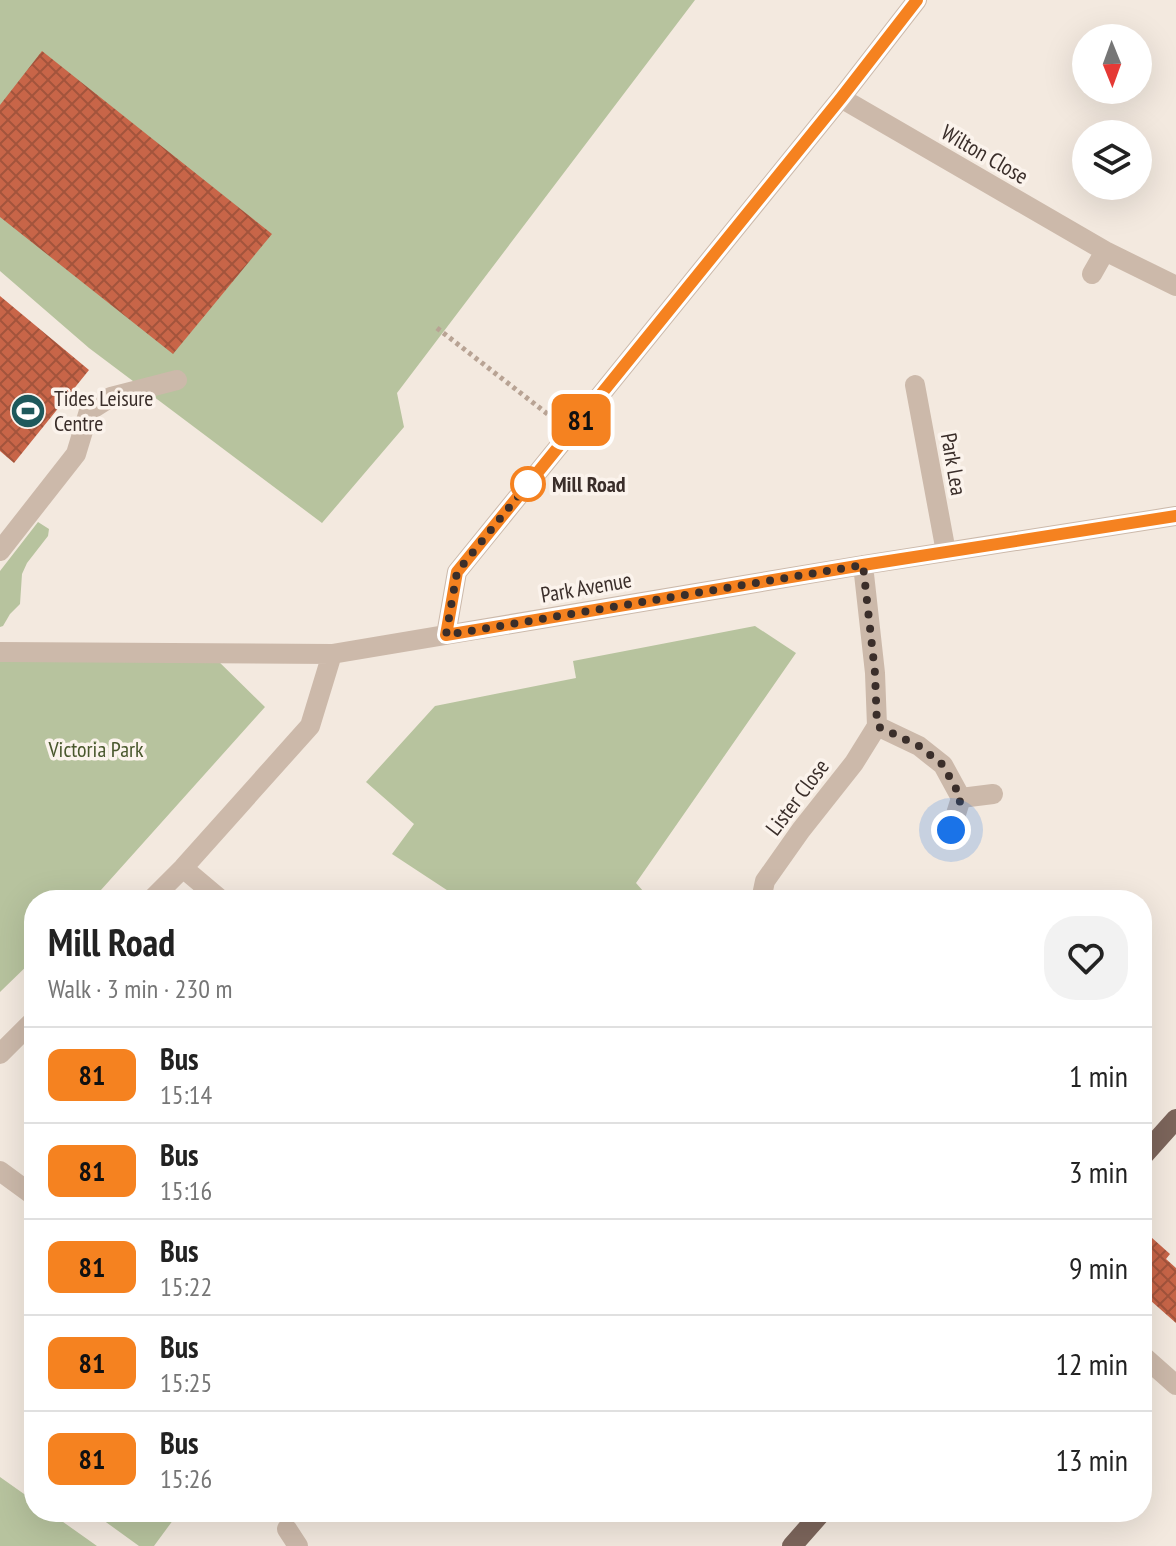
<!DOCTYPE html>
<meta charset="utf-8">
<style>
:root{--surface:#fff;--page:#f2f2f2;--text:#222;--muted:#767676;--line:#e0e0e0}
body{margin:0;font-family:"PT Sans Narrow",sans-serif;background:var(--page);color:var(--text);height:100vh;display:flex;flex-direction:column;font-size:30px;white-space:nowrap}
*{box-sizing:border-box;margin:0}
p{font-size:26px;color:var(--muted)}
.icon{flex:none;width:44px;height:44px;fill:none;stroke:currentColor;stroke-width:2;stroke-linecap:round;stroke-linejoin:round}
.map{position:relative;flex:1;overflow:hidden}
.side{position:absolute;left:24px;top:890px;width:1128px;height:632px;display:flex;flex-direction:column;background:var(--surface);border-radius:32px;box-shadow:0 8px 32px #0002}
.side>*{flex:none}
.badge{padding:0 16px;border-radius:12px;font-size:28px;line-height:52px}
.needle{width:52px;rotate:179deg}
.tools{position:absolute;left:1072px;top:24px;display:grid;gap:16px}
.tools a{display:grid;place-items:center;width:80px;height:80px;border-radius:50%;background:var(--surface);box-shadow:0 8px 32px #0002;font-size:40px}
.you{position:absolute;width:40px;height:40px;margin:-20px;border:6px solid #fff;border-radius:50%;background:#1a73e8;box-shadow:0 0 0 12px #1a73e833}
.map>.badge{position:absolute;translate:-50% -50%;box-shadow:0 0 0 4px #fff}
.round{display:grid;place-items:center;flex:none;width:84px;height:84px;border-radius:32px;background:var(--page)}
.overview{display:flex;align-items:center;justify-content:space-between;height:136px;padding:0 24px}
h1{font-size:38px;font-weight:600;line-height:60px}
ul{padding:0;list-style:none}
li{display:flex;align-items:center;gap:24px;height:96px;padding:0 24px;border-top:2px solid var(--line)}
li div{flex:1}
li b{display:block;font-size:30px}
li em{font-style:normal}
li .badge{min-width:88px;font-weight:700;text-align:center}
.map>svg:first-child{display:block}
.green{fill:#b7c39e}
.building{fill:url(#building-cross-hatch)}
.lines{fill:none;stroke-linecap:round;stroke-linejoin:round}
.path{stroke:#b8a394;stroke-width:5;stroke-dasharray:4 4;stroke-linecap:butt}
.minor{stroke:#ccb9aa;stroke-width:20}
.major{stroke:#7c655b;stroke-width:20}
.line-casing{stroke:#fff;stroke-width:18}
.line{stroke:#f58220;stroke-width:12}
.walk{stroke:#3a2e2a;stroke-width:8;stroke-dasharray:0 14.4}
.stop-dot{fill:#fff;stroke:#f58220;stroke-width:4}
.labels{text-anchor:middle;stroke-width:7;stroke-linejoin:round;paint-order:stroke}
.street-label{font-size:22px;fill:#3a2e2a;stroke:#fbf3ec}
.poi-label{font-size:22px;fill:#3a2e2a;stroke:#fbf3ec;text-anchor:start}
.stop-label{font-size:22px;font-weight:bold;fill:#3a2e2a;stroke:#fbf3ec;text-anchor:start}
.park-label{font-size:22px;fill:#49582d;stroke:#fbf3ec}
</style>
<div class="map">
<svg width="1176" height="1546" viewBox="0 0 1176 1546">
<defs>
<pattern id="building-cross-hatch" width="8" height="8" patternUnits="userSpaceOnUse" patternTransform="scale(2)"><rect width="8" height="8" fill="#c86548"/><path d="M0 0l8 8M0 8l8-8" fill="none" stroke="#a3543c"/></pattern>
</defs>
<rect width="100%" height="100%" fill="#f3e9df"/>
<!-- green -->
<path class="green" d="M0,0H695L397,393L404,427L322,523L89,348L0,271Z
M38,522L49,529L48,536L27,563L22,574L20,604L10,614L3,626L0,627V571Z
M755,626L796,653L636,883L651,900H462L392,854L414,824L366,782L435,706L576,678L573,661Z
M0,652L210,653L265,707L92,900H34V959L0,992Z
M0,1477L34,1501V1512H49L97,1546H0Z
M92,1512H179L154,1546H139Z"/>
<!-- building -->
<path class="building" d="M42,51L272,234L173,354L0,217V105Z
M0,296L89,370L14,463L0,451Z
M1142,1229L1170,1254L1166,1259L1176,1268V1323L1142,1293Z"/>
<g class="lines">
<!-- path -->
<path class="path" d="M437,328L554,419"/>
<!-- minor -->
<path class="minor" d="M841,98L1105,251L1176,286
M1092,274L1105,251
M915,385L946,552
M0,551L76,454L89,411L111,397L177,380
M446,635L457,572L841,98L917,0
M0,652L332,654L863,565L1176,516
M877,726L919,746L943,765L961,798
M951,830L961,798L993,794
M183,868L221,900
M151,900L183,868L310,726L332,654
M761,900L765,881L801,830L854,763L877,726L875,673L863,565
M0,1054L34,1020
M0,1171L34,1196
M1142,1355L1176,1385
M287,1529L298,1546"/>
<!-- major -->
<path class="major" d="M1142,1157L1176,1119
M792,1546L822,1512"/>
</g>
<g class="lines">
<!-- line casing -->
<g class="line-casing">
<path id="line" d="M917,0L841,98L457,572L446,635L863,565L1176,516"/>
</g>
<!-- line -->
<use href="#line" class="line"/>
<!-- walk -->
<path class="walk" d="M528,484L532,479L457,572L446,635L863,565L875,673L877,726L919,746L943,765L961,798L951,830"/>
</g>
<!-- icons -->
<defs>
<g id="stadium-disc" transform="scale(1.8)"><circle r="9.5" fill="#1e595c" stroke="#fbf3ec"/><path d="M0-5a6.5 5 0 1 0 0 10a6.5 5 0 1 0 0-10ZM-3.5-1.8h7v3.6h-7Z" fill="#fff"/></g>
</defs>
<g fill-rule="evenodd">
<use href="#stadium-disc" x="28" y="411"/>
</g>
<!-- markers -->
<circle class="stop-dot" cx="528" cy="484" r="16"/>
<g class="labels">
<!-- street labels -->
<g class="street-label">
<text transform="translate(985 154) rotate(30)" y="8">Wilton Close</text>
<text transform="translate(954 464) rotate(80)" y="8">Park Lea</text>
<text transform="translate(586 587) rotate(-10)" y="8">Park Avenue</text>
<text transform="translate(797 797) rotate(-53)" y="8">Lister Close</text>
</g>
<!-- poi labels -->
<g class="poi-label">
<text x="54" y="406">Tides Leisure<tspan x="54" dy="25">Centre</tspan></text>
</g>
<!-- stop labels -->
<g class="stop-label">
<text x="552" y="492">Mill Road</text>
</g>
<!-- park labels -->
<g class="park-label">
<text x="96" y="757">Victoria Park</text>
</g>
</g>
</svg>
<div class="tools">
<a><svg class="needle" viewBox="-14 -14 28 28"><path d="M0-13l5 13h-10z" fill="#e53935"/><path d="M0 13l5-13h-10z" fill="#767676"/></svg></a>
<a><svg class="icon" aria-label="layers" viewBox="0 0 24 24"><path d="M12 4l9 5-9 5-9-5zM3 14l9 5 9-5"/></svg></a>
</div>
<div class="you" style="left:951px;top:830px"></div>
<b class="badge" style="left:581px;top:420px;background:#f58220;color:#111">81</b>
<section class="side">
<div class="overview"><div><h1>Mill Road</h1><p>Walk · 3 min · 230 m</p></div><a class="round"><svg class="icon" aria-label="heart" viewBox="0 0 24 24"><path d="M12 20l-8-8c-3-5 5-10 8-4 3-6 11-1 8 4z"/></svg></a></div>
<ul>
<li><span class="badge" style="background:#f58220;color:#111">81</span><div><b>Bus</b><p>15:14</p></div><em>1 min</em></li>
<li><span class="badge" style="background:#f58220;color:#111">81</span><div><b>Bus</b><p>15:16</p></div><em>3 min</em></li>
<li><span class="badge" style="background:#f58220;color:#111">81</span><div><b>Bus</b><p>15:22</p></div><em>9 min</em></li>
<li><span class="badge" style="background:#f58220;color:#111">81</span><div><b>Bus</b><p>15:25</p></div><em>12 min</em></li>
<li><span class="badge" style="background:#f58220;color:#111">81</span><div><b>Bus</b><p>15:26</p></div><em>13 min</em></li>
</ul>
</section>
</div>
